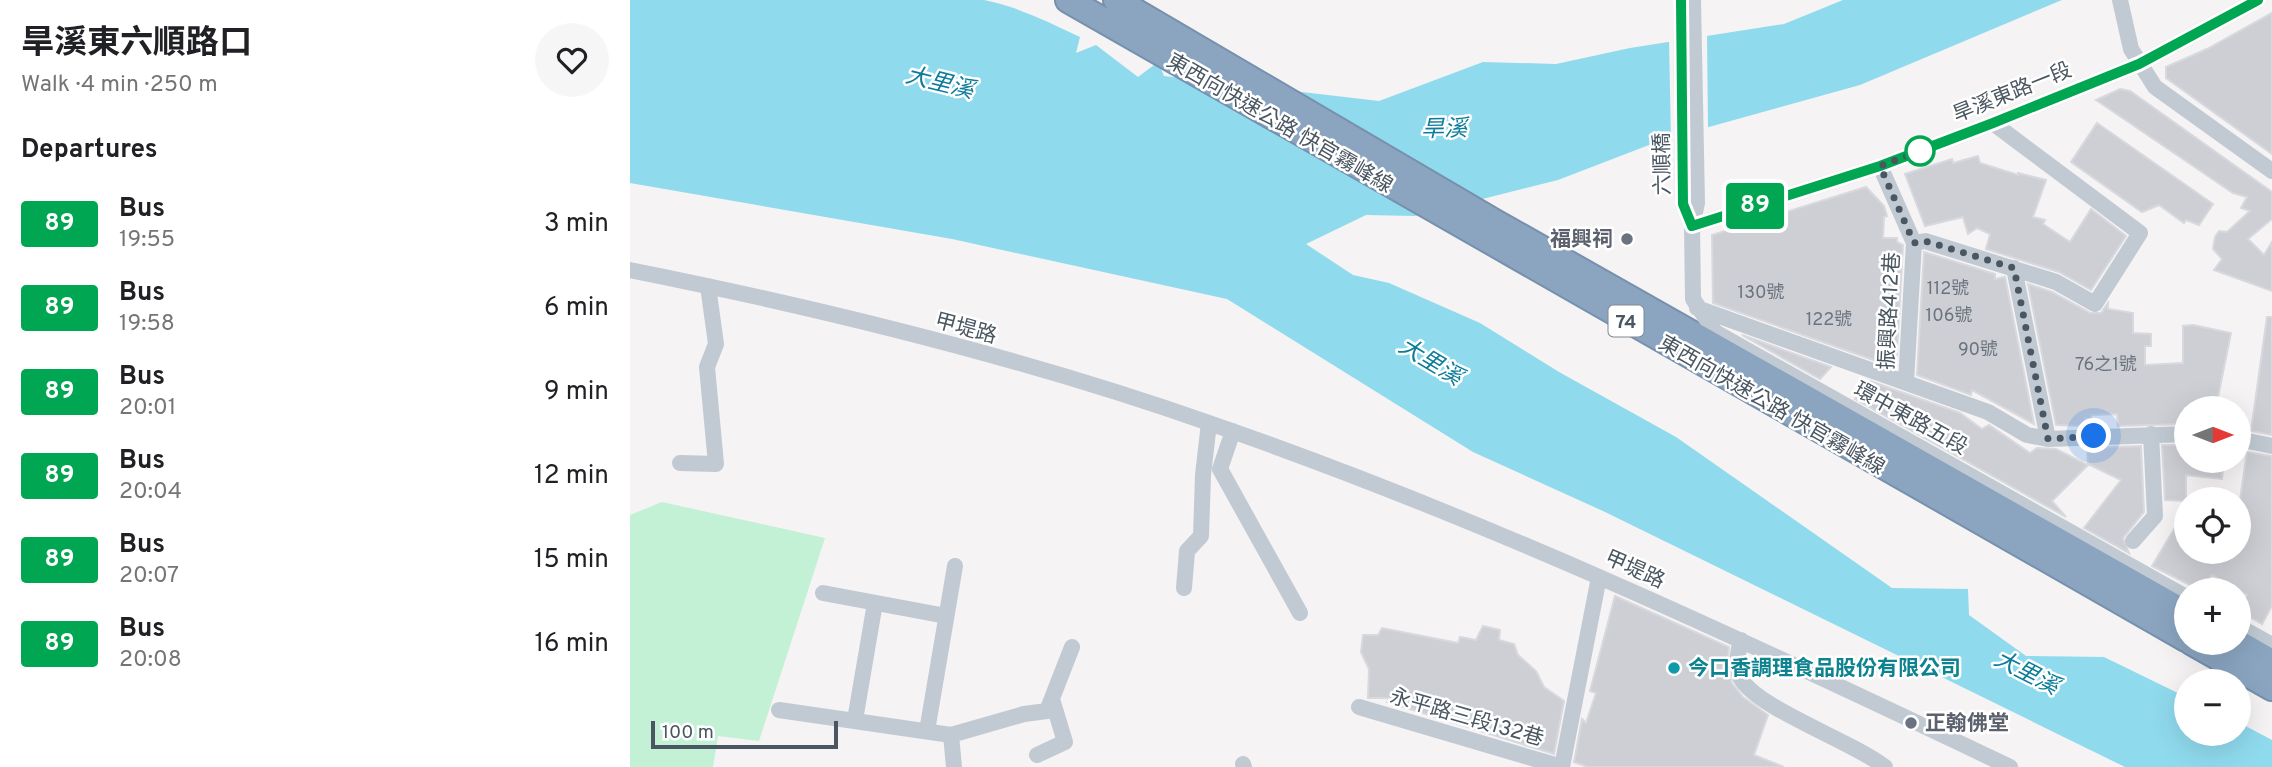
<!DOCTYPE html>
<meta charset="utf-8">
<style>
:root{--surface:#fff;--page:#f6f6f6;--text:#202124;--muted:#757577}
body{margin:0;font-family:Overpass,"Noto Sans TC",sans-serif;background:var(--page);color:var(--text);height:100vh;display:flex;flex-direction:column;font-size:26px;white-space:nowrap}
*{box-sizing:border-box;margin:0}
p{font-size:23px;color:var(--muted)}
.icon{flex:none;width:38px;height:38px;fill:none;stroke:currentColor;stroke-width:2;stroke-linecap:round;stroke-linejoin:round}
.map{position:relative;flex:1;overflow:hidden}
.details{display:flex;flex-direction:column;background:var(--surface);width:630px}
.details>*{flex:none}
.badge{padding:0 14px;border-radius:5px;font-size:24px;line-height:46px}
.needle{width:46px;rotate:90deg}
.tools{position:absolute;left:1544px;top:396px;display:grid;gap:14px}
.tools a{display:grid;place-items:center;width:77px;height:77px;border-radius:50%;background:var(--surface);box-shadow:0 7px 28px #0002;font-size:35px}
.scale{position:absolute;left:21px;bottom:18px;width:187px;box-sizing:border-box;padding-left:7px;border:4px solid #4a5661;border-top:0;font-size:19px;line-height:24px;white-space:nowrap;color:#4a5661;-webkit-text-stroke:5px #fff;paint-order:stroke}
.you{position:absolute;width:35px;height:35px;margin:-18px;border:5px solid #fff;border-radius:50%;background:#1a73e8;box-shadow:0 0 0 10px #1a73e833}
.map>.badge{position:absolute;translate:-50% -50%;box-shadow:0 0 0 4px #fff}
h2{padding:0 21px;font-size:26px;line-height:63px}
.round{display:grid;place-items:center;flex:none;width:74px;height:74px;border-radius:37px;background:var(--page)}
.overview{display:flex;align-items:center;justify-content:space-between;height:119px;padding:0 21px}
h1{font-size:33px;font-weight:700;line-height:52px}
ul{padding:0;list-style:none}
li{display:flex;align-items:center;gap:21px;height:84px;padding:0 21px}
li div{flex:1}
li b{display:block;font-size:26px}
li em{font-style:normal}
li .badge{min-width:77px;font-weight:700;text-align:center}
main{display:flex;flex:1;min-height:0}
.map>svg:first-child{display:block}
.green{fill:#c3f1d5}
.water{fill:#90daee}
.pier{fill:#f5f3f3}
.building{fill:#cdcfd5;stroke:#d7d9de;stroke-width:2}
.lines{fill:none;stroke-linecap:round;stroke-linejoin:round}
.highway-casing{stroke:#7690ad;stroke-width:28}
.minor{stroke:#c1cad2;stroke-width:16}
.highway{stroke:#8ba5c1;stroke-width:24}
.line-casing{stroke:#fff;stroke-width:16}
.line{stroke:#00a651;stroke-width:10}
.walk{stroke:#4a5661;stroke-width:7;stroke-dasharray:0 12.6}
.stop-dot{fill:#fff;stroke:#00a651;stroke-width:3.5}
.worship-dot{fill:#6b7280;stroke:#fff;stroke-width:2.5}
.culture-dot{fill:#0f9aa8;stroke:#fff;stroke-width:2.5}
.labels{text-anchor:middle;stroke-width:5;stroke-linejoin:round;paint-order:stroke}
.number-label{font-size:18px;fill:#6b747e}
.shield{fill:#fff;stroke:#808990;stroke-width:2}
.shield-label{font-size:19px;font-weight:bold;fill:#4a5661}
.street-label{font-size:21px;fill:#4a5661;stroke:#fff}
.worship-label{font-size:21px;font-weight:bold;fill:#5b616d;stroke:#fff;text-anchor:end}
.culture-label{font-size:21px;font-weight:bold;fill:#0d838f;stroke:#fff;text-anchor:start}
.water-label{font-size:23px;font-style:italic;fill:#0c7c9b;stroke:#fff}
</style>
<main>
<section class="details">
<div class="overview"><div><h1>旱溪東六順路口</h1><p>Walk · 4 min · 250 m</p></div><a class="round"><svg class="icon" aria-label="heart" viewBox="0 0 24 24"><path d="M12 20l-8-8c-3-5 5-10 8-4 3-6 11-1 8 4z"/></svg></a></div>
<h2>Departures</h2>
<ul>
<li><span class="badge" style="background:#00a651;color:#fff">89</span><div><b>Bus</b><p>19:55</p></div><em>3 min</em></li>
<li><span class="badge" style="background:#00a651;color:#fff">89</span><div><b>Bus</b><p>19:58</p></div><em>6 min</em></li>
<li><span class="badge" style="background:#00a651;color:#fff">89</span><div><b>Bus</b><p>20:01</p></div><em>9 min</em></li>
<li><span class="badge" style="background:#00a651;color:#fff">89</span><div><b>Bus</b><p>20:04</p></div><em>12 min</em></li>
<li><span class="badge" style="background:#00a651;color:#fff">89</span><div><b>Bus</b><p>20:07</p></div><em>15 min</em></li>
<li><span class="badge" style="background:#00a651;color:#fff">89</span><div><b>Bus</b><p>20:08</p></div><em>16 min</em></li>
</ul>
</section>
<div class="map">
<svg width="1642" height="767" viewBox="0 0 1642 767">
<rect width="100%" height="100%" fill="#f5f3f3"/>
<!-- green -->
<path class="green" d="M32,502L195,538L129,741L88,736L83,767H0V515Z"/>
<!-- water -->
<path class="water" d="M0,0H354C389,7 418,22 450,37L446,53L466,45L508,77L528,62L534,76L749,101L853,62L926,64L1000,48L1154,24L1213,0H1432L1230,85L1032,140L928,180L785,216L736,215L676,244L723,275L759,283L850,323L929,372L1046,437L1262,588L1338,589L1339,615L1396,656L1474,657L1556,697V733H1608V722L1642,740V767H1495L973,511L843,452L597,299L322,239L0,183Z"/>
<!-- pier -->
<path class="pier" d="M1077,32L1078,131L1041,141L1039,38Z"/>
<!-- building -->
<path class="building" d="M1642,13V154L1536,78V67L1577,49Z
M1490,89L1500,91L1642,192V219L1618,239L1634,255L1642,242V291L1584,270L1592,259L1583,249L1585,237L1589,231L1597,232L1620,211L1611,208L1617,197L1603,193L1466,100Z
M1467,123L1583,204L1569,225L1556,220L1554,223L1529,205L1512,212L1441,162Z
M1348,156L1350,163L1388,175V173L1416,180L1403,217L1415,220L1413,224L1440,242L1461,209L1496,236L1461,290L1429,272L1356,249L1360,234L1347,228L1338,234L1333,217L1295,226L1275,174L1322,159L1323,163Z
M1236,187L1254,206L1257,216L1254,217L1253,238H1267V242L1273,245L1266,368L1083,303L1082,235Z
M1294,252L1365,274V279L1375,277L1404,424L1342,390L1341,395L1287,375Z
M1398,284L1422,292L1460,313H1471L1478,303V309L1503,313V333L1521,334V346H1515V365L1553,363V326L1563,325L1601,333L1586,407L1554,408L1553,424L1488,426L1487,414L1461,415V419L1455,418V426L1426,425Z
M1637,317H1642V435L1621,431Z
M1112,335L1201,367L1190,379Z
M1240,381L1330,413L1352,429L1359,425L1400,453L1407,448L1426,449L1458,465L1422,501L1436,517L1225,399Z
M1532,445H1556V460H1594L1592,479L1556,475V501L1535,500Z
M1511,446L1514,512L1493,538L1499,553L1454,528L1491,480L1458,464L1457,448Z
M1617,452L1642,456V606L1632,624L1610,611L1617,595L1582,575L1570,590L1522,566L1556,509V551H1608V514Z
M985,596L1099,647L1097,669L1102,683L1113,697L1138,715L1124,755L1154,767H958L944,762L952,719L956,723L966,693L960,691Z
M853,626L870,630L869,640L884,644L888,655L906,671L914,687L934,701L924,754L757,702L759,698H738L739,669L731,652L733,635H748L752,628L828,643L830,637L846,640Z"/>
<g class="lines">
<!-- highway casing -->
<g class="highway-casing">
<path id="highway" d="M438,0L1556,639
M486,0L865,222L1556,613
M1561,642L1642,688
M1607,642L1642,662"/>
</g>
<!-- minor -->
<path class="minor" d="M1051,0L1053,204L1062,226
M1063,0L1067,203L1062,226L1063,299L1085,332L1556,597
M1490,0L1501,49L1525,87L1642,171
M1250,166L1284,243L1276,382
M1062,226L1250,166L1363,123L1509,64L1628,0
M1284,243L1295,241L1426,282L1465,304L1510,233L1363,123
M1384,268L1418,439
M0,270C195,309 391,357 579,423C854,518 1118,642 1380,767
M1067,308L1358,412L1397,435L1418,439L1556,434
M603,431L590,469L670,613
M1608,439L1642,446
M50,463L86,464L77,367L86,344L78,286
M1503,541L1525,516L1521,434
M554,588L557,551L571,536L573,475L579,423
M193,593L316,616
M1608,626L1642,645
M1111,640C1108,652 1105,665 1110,677C1125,708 1224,742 1255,767
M729,707L932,767
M149,710L321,735L324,767
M225,720L245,603
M297,731L325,566
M321,735L394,714L417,711L442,647
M407,755L435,742L422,699
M613,764L614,767
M932,767L969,577"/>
<!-- highway -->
<use href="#highway" class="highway"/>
</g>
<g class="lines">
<!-- line casing -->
<g class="line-casing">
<path id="line" d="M1051,0L1053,204L1062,226L1250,166L1363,123L1509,64L1628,0"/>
</g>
<!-- line -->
<use href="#line" class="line"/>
<!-- walk -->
<path class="walk" d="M1290,151L1295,149L1250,166L1284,243L1295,241L1384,268L1418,439L1464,436"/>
</g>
<!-- markers -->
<circle class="stop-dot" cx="1290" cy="151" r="14"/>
<g class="worship-dot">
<circle cx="997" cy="239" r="7"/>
<circle cx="1281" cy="723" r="7"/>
</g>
<circle class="culture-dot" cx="1044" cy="668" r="7"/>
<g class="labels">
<!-- number labels -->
<g class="number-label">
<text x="1318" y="294">112號</text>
<text x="1131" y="298">130號</text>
<text x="1319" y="321">106號</text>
<text x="1199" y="325">122號</text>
<text x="1348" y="355">90號</text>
<text x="1476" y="370">76之1號</text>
</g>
<!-- shield labels -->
<rect class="shield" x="978.5" y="305.5" width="35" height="31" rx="5"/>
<g class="shield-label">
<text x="996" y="328">74</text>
</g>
<!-- street labels -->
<g class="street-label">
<text transform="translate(1382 92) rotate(-22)" y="7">旱溪東路一段</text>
<text transform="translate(650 123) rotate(30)" y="7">東西向快速公路 快官霧峰線</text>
<text transform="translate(1032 164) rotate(-91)" y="7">六順橋</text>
<text transform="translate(1259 311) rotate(-87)" y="7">振興路412巷</text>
<text transform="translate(336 328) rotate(15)" y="7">甲堤路</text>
<text transform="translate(1142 405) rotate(30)" y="7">東西向快速公路 快官霧峰線</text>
<text transform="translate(1281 418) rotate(29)" y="7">環中東路五段</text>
<text transform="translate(1005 569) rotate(24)" y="7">甲堤路</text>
<text transform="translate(837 717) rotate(16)" y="7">永平路三段132巷</text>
</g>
<!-- worship labels -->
<g class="worship-label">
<text x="983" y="246">福興祠</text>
<text x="1295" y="730" text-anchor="start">正翰佛堂</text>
</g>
<!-- culture labels -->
<g class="culture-label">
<text x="1058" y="675">今口香調理食品股份有限公司</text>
</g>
<!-- water labels -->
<g class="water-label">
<text transform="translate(310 82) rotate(14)" y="8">大里溪</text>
<text transform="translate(814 128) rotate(-1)" y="8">旱溪</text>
<text transform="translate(801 361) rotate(31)" y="8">大里溪</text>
<text transform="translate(1397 672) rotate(27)" y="8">大里溪</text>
</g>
</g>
</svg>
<div class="tools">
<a><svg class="needle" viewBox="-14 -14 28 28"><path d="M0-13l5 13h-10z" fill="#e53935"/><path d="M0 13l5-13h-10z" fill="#757577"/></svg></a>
<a><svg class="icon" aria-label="locate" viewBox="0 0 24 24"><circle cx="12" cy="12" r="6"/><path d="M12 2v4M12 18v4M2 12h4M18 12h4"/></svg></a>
<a>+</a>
<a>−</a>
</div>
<div class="scale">100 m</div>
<div class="you" style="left:1464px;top:436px"></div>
<b class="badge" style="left:1125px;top:206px;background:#00a651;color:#fff">89</b>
</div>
</main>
